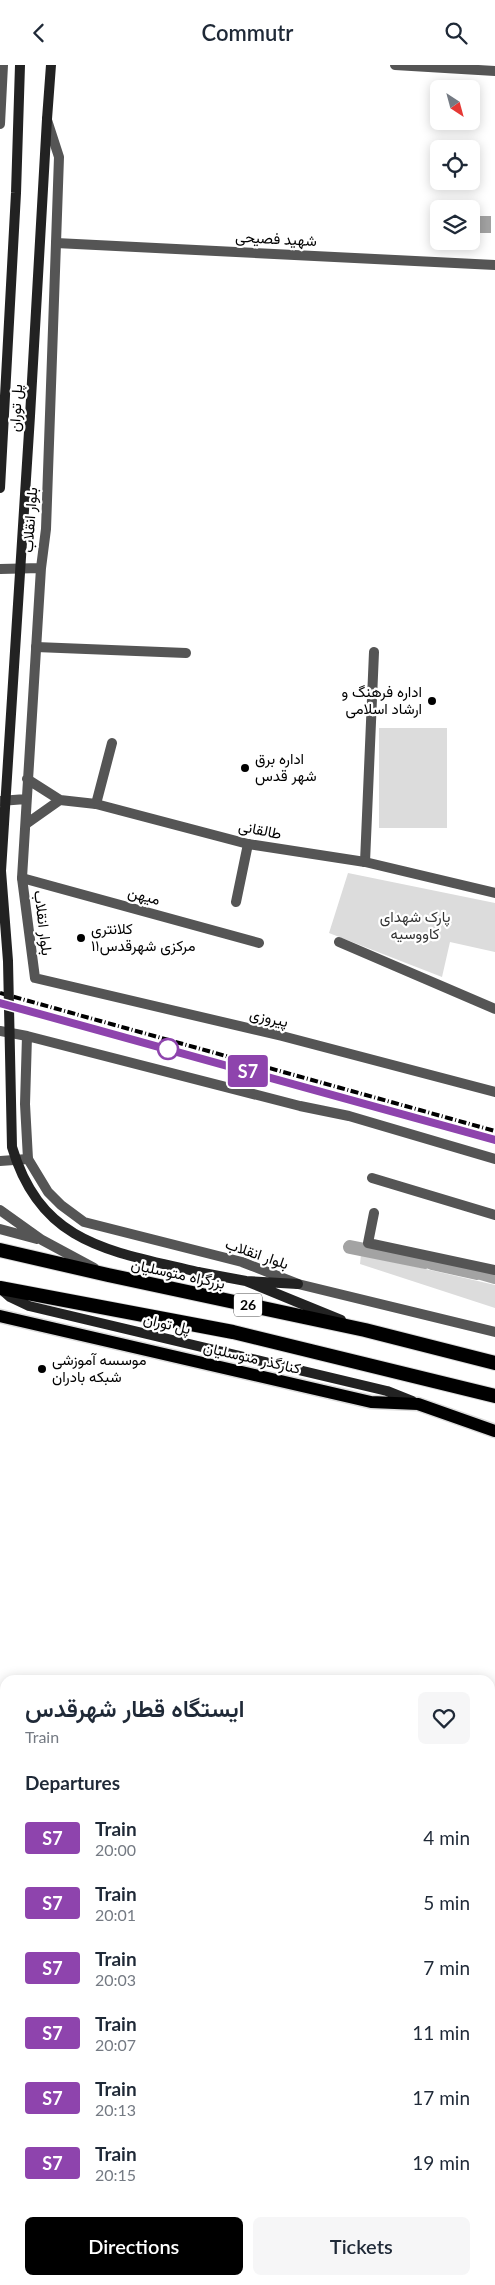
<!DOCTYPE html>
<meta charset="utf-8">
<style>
:root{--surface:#fff;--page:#f6f6f7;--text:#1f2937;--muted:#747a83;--accent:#000}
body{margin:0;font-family:Lato,Vazirmatn,sans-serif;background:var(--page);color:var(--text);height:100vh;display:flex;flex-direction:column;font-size:19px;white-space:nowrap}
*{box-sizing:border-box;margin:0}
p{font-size:16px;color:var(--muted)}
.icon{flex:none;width:28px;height:28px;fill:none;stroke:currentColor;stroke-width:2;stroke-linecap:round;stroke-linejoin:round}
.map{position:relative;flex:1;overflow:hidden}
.panel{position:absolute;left:0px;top:1610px;width:495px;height:610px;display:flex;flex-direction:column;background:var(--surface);border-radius:15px 15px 0 0;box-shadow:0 2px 12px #0003}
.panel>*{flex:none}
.badge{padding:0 10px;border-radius:4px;font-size:18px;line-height:32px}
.needle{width:32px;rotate:144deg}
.buttons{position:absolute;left:430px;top:15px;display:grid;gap:10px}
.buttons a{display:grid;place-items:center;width:50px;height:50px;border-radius:8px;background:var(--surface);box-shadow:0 2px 12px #0003;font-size:25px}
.map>.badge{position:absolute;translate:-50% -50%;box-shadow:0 0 0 2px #fff}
h2{padding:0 25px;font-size:19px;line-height:45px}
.round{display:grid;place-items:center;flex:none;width:52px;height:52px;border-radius:8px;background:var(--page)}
.overview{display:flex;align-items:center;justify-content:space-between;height:85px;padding:0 25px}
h1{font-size:24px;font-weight:600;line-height:38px}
.button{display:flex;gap:10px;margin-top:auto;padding:10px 25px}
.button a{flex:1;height:58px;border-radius:8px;background:var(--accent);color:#fff;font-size:20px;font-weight:600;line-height:58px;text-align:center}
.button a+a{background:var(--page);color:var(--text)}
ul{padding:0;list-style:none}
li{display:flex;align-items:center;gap:15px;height:65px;padding:0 25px}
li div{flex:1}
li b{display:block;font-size:19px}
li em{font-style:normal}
li .badge{min-width:55px;font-weight:700;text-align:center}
header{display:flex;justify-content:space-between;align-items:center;height:65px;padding:0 25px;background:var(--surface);font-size:22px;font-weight:600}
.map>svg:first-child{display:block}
.green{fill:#dcdcdc}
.water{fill:#a3a3a3}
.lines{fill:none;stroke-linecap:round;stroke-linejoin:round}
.canal{stroke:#a3a3a3;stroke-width:14}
.primary-casing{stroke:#dbdbdb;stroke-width:15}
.trunk-casing{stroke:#dbdbdb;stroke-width:16}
.minor{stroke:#555;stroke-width:10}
.tertiary{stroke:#555;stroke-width:10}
.secondary{stroke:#222;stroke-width:10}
.primary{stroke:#000;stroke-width:12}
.trunk{stroke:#000;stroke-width:14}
.rail{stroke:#000;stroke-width:4;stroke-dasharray:8 2.5 1 2.5;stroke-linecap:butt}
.secondary-bridge{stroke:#222;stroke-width:10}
.line-casing{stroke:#fff;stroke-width:11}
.line{stroke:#8e44ad;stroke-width:8}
.poi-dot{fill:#000;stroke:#fff;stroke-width:2}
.stop-dot{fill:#fff;stroke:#8e44ad;stroke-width:2.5}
.labels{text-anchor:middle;stroke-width:4.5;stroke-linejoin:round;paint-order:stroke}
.shield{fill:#fff;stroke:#4c4c4c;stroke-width:1}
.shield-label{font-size:14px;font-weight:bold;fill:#000}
.street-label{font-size:15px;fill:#000;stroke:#fff}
.poi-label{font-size:15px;fill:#000;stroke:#fff;text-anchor:start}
.park-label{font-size:15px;fill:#333;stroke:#fff}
</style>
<header><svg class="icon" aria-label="back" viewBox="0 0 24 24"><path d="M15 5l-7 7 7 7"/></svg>Commutr<svg class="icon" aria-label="search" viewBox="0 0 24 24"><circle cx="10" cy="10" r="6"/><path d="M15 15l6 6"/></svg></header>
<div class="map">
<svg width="495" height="2220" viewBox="0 0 495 2220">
<rect width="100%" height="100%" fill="#fff"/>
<!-- green -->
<path class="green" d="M379,663H447V763H379Z
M348,808L495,838V887L450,877L442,912L329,868Z
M361,1189L495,1220V1243L360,1199Z"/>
<!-- water -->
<path class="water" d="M471,151H491V168H471Z"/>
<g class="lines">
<!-- canal -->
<path class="canal" d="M350,1182L425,1197
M432,1198L477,1208
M481,1208L495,1212"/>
<!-- primary casing -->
<g class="primary-casing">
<path id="primary" d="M0,1251L371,1337L418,1339L495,1366"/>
</g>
<!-- trunk casing -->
<g class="trunk-casing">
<path id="trunk" d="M0,1185L108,1210L365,1265L495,1298
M0,1223L233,1267L495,1331"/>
</g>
<!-- minor -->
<path class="minor" d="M395,0L495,6
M56,178L495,200
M36,582L186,588
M96,739L112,678
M365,797L374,587
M22,813L259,878
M236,837L248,779
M339,877L495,944
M0,966L27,971
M28,1094L25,1039L27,971L300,1041L349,1051L495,1094
M372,1113L495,1150
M374,1148L368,1178L495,1205
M0,1893L5,1905
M135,2215L137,2220"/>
<!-- tertiary -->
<path class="tertiary" d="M47,55L59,92L46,464L41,503L22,813L35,913L282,971L495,1027
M0,59L3,0
M0,504L41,503
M27,714L60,735L96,739L248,779L365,797L495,828
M0,736L26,734
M26,759L60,735
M0,1096L28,1094L48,1127L61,1140L84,1157L242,1197L298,1219L495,1267
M0,1145L42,1175L94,1203
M0,1164L37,1174"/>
<!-- secondary -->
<path class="secondary" d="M47,54L51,0
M0,423L16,128L20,0
M198,1207L246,1216L298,1219
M246,1216L341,1255
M1,1224L10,1232L29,1241L387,1326L412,1336
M490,1663L495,1661
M0,1871L5,1869"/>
<!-- primary -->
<use href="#primary" class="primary"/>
<!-- trunk -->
<use href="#trunk" class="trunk"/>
<!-- rail -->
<path class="rail" d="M0,928L495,1066
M0,938L495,1075"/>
<!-- secondary-bridge -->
<path class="secondary-bridge" d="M47,54L30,351L1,806L8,896L12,1082C41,1180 111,1186 198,1207"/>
</g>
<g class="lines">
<!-- line casing -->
<g class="line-casing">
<path id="line" d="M0,938L495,1075"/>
</g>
<!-- line -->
<use href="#line" class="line"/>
</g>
<!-- markers -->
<g class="poi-dot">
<circle cx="432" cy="636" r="5"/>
<circle cx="245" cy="703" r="5"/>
<circle cx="81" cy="873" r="5"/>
<circle cx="42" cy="1304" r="5"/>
</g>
<circle class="stop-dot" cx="168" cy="984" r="10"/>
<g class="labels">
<!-- shield labels -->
<rect class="shield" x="234" y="1228.5" width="28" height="23" rx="4"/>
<g class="shield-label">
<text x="248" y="1245">26</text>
</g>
<!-- street labels -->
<g class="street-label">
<text transform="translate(276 174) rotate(3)" y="5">شهید فصیحی</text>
<text transform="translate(16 343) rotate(-87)" y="5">پل توران</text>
<text transform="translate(30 455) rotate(-86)" y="5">بلوار انقلاب</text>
<text transform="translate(260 765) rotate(11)" y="5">طالقانی</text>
<text transform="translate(144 831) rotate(15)" y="5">میهن</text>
<text transform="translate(43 858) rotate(83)" y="5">بلوار انقلاب</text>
<text transform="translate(269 953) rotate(13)" y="5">پیروزی</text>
<text transform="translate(257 1189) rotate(19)" y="5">بلوار انقلاب</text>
<text transform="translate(178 1209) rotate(12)" y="5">بزرگراه متوسلیان</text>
<text transform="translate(167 1259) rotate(13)" y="5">پل توران</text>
<text transform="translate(252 1293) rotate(13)" y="5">کنارگذر متوسلیان</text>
</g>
<!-- poi labels -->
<g class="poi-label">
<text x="422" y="632" text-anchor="end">اداره فرهنگ و<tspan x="422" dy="17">ارشاد اسلامی</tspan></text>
<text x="255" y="699">اداره برق<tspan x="255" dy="17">شهر قدس</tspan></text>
<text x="91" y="869">کلانتری<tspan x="91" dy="17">۱۱مرکزی شهرقدس</tspan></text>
<text x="52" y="1300">موسسه آموزشی<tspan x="52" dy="17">شبکه بادران</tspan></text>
</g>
<!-- park labels -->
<g class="park-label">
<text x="415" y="857">پارک شهدای<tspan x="415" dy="17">کاووسیه</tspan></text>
</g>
</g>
</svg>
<div class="buttons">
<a><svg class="needle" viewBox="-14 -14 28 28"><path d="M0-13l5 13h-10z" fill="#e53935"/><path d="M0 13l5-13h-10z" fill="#747a83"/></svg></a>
<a><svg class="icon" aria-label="locate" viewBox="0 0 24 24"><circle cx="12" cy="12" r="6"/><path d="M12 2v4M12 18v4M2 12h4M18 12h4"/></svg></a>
<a><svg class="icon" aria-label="layers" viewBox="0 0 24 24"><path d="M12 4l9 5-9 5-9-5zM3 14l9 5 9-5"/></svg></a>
</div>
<b class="badge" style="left:248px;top:1006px;background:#8e44ad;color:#fff">S7</b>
<section class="panel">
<div class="overview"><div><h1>ایستگاه قطار شهرقدس</h1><p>Train</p></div><a class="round"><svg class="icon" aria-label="heart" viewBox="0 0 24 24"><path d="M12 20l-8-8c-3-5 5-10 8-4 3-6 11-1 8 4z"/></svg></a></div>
<h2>Departures</h2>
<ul>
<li><span class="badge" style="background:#8e44ad;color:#fff">S7</span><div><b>Train</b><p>20:00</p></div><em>4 min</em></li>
<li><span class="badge" style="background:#8e44ad;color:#fff">S7</span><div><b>Train</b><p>20:01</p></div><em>5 min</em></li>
<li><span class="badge" style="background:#8e44ad;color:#fff">S7</span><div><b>Train</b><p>20:03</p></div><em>7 min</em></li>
<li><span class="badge" style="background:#8e44ad;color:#fff">S7</span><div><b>Train</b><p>20:07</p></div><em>11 min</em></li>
<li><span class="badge" style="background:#8e44ad;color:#fff">S7</span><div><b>Train</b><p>20:13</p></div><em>17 min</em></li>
<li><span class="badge" style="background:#8e44ad;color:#fff">S7</span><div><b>Train</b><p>20:15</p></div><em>19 min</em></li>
</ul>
<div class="button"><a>Directions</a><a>Tickets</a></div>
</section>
</div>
